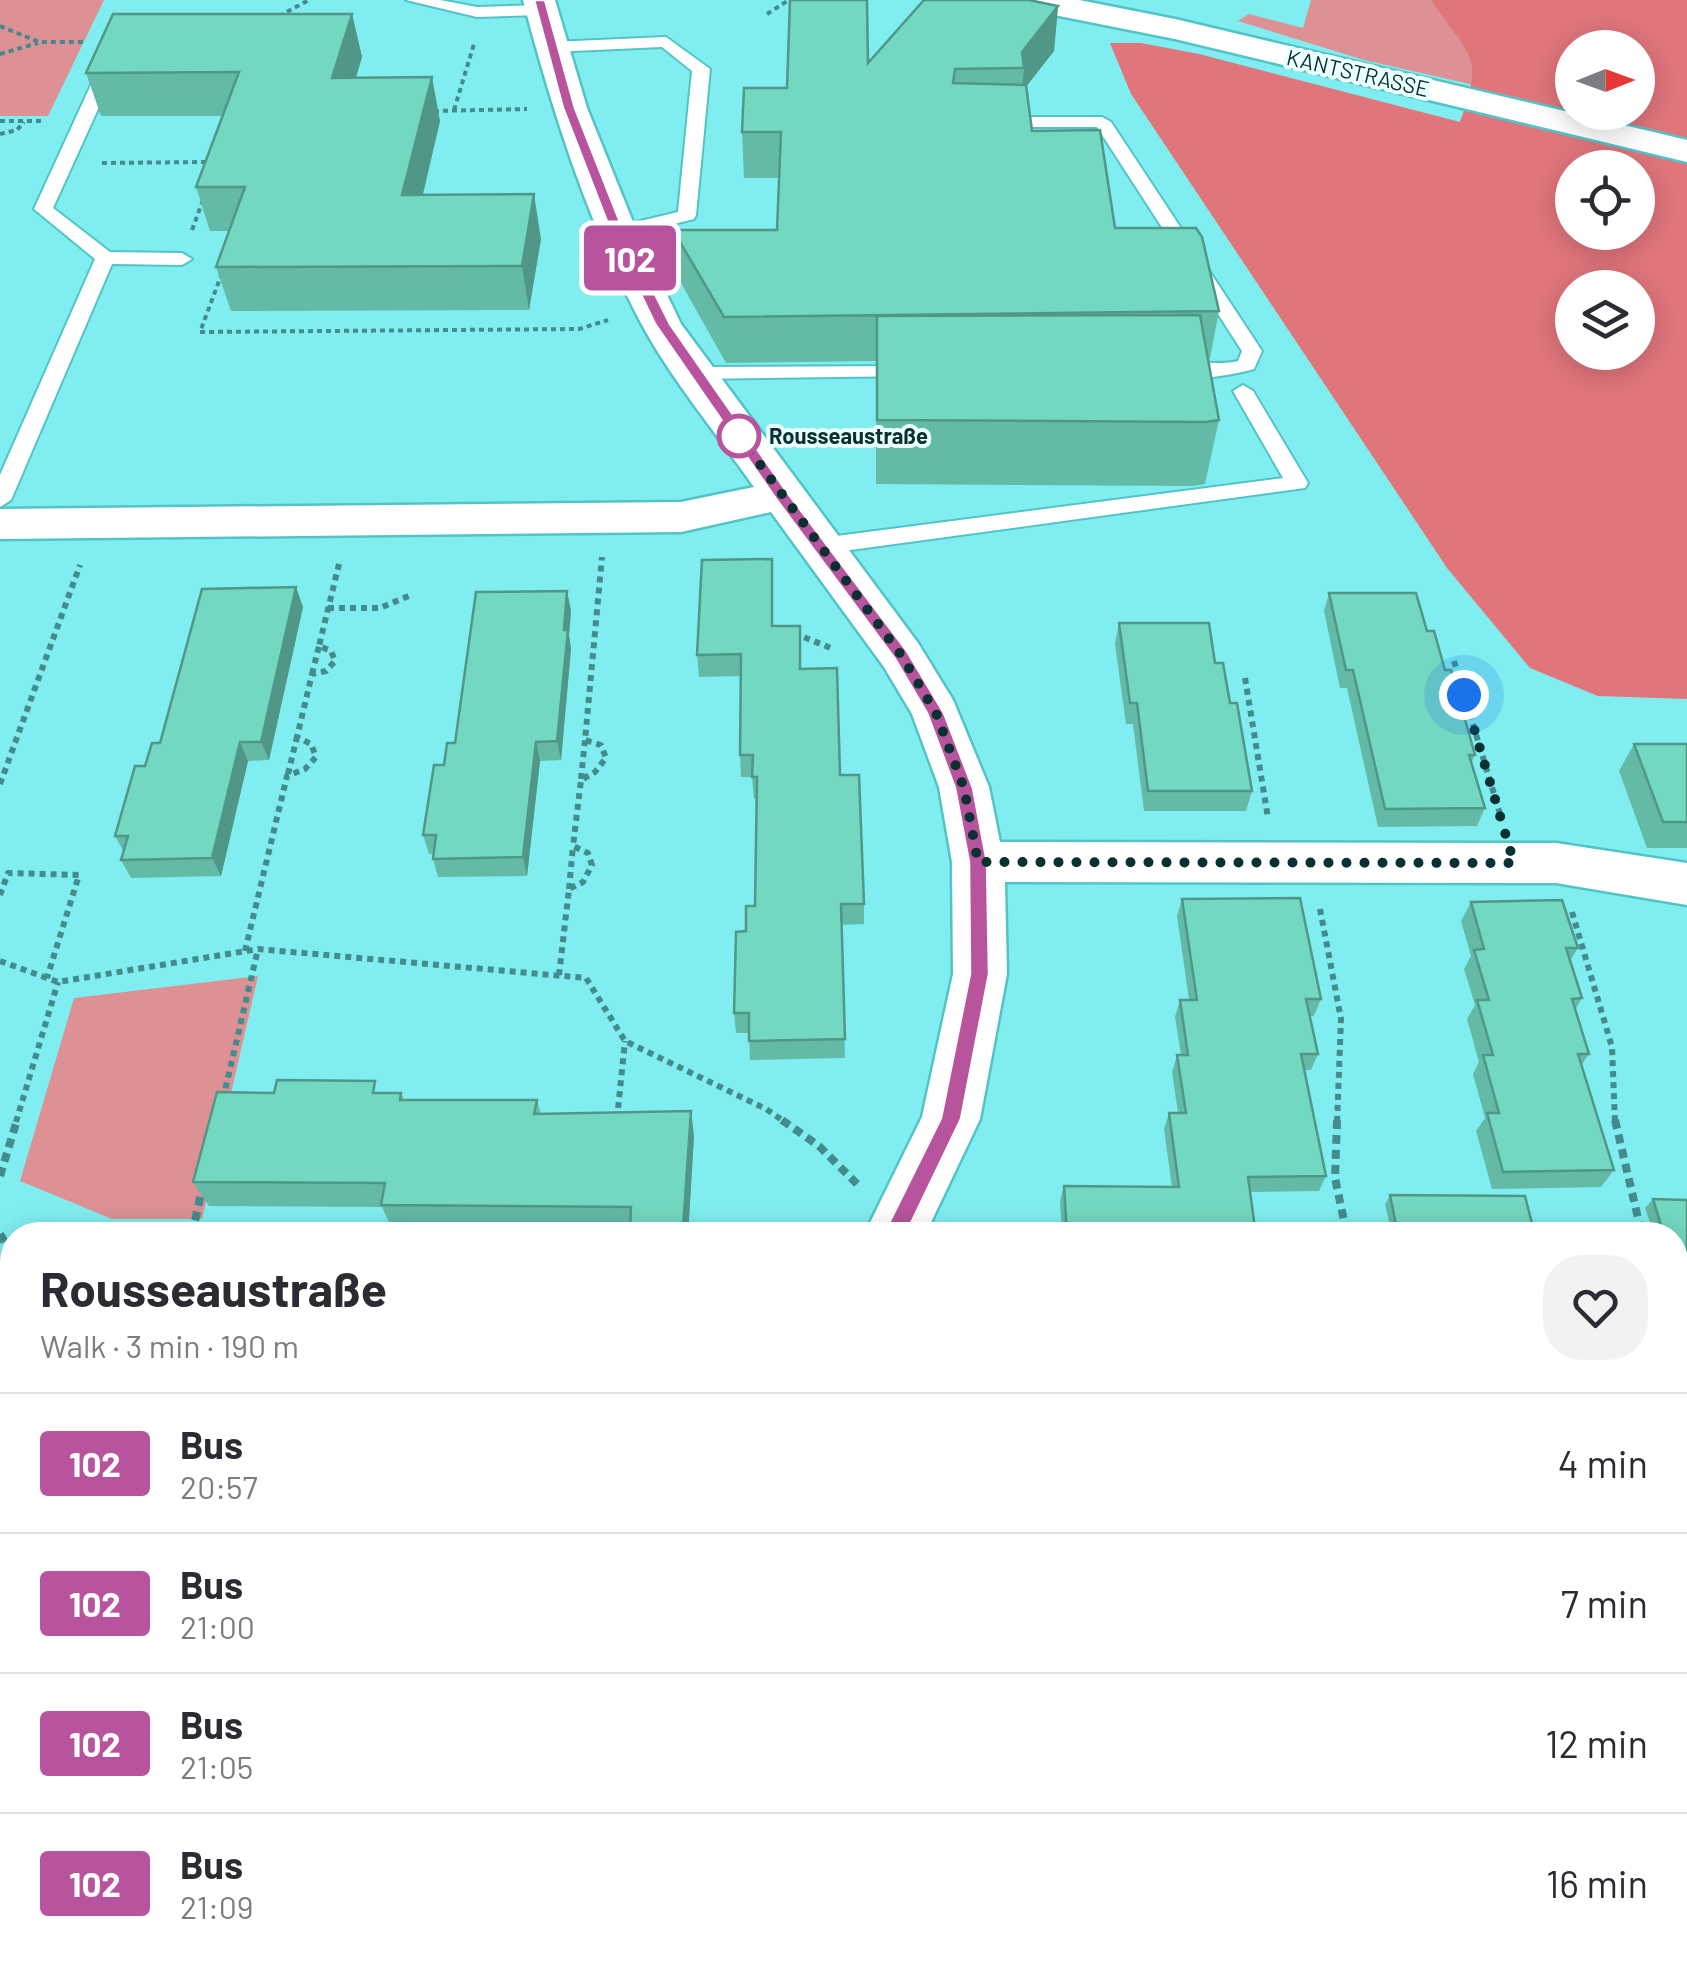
<!DOCTYPE html>
<meta charset="utf-8">
<style>
:root{--surface:#fff;--page:#f2f2f3;--text:#2b2b33;--muted:#7c7c81;--line:#e1e1e2}
body{margin:0;font-family:Barlow,sans-serif;background:var(--page);color:var(--text);height:100vh;display:flex;flex-direction:column;font-size:38px;white-space:nowrap}
*{box-sizing:border-box;margin:0}
p{font-size:32px;color:var(--muted)}
.icon{flex:none;width:55px;height:55px;fill:none;stroke:currentColor;stroke-width:2;stroke-linecap:round;stroke-linejoin:round}
.map{position:relative;flex:1;overflow:hidden}
.sheet{position:absolute;left:0px;top:1222px;width:1688px;height:752px;display:flex;flex-direction:column;background:var(--surface);border-radius:40px 40px 0 0;box-shadow:0 5px 25px #0003}
.sheet>*{flex:none}
.badge{padding:0 20px;border-radius:8px;font-size:35px;line-height:65px}
.needle{width:65px;rotate:89deg}
.tools{position:absolute;left:1555px;top:30px;display:grid;gap:20px}
.tools a{display:grid;place-items:center;width:100px;height:100px;border-radius:50%;background:var(--surface);box-shadow:0 5px 25px #0003;font-size:50px}
.you{position:absolute;width:50px;height:50px;margin:-25px;border:8px solid #fff;border-radius:50%;background:#1a73e8;box-shadow:0 0 0 15px #1a73e833}
.map>.badge{position:absolute;translate:-50% -50%;box-shadow:0 0 0 5px #fff}
.round{display:grid;place-items:center;flex:none;width:105px;height:105px;border-radius:40px;background:var(--page)}
.headline{display:flex;align-items:center;justify-content:space-between;height:170px;padding:0 40px}
h1{font-size:48px;font-weight:700;line-height:75px}
ul{padding:0;list-style:none}
li{display:flex;align-items:center;gap:30px;height:140px;padding:0 40px;border-top:2px solid var(--line)}
li div{flex:1}
li b{display:block;font-size:38px}
li em{font-style:normal}
li .badge{min-width:110px;font-weight:700;text-align:center}
.map>svg:first-child{display:block}
.green{fill:#dd9194}
.forest{fill:#e0757c;fill-rule:evenodd}
.lines{fill:none;stroke-linecap:round;stroke-linejoin:round}
.service-casing{stroke:#53c4c6;stroke-width:4}
.minor-casing{stroke:#53c4c6;stroke-width:5}
.path-far2{stroke:#438b8d;stroke-width:4;stroke-dasharray:5 4;stroke-linecap:butt}
.path-far1{stroke:#438b8d;stroke-width:6;stroke-dasharray:6 5;stroke-linecap:butt}
.path{stroke:#438b8d;stroke-width:8;stroke-dasharray:9 6;stroke-linecap:butt}
.service{fill:#fff;fill-rule:evenodd}
.minor{fill:#fff;fill-rule:evenodd}
.wall{fill:#63baa6}
.shaded-wall{fill:#509787}
.building{fill:#73d8c1;stroke:#509787;stroke-width:2.5}
.line{fill:#b8549e;stroke:#fff;stroke-width:2.5}
.walk{stroke:#0b3031;stroke-width:10;stroke-dasharray:0 18}
.stop-dot{fill:#fff;stroke:#b8549e;stroke-width:5}
.labels{text-anchor:middle;stroke-width:8;stroke-linejoin:round;paint-order:stroke}
.far-street-label{font-size:22px;fill:#0b3031;stroke:#ebffff}
.far-stop-label{font-size:22px;font-weight:bold;fill:#0b3031;stroke:#ebffff;text-anchor:start}
</style>
<div class="map">
<svg width="1687" height="1974" viewBox="0 0 1687 1974">
<rect width="100%" height="100%" fill="#80eef0"/>
<!-- green -->
<path class="green" d="M0,0H104L48,116H0Z
M1311,0H1431L1470,53L1474,85L1364,60L1238,21L1249,14L1303,28Z
M258,976L202,1219H112L20,1181L74,998Z"/>
<!-- forest -->
<path class="forest" d="M1431,0H1687V699L1598,696L1530,668L1447,568L1131,94L1110,43H1141L1199,54L1460,122C1486,52 1467,55 1431,0ZM1572,48H1638V112H1572ZM1572,168H1638V232H1572ZM1572,288H1638V352H1572Z"/>
<g class="lines">
<!-- service casing -->
<g class="service-casing">
<path id="service" d="M406,0H440L477,7L541,5L549,10L541,15L477,17Z
M666,37L710,69L696,215L694,219L618,238L611,236V228L678,212L692,71L662,47L551,52L543,47L551,42Z
M109,60L118,65L53,208L110,252L182,253L192,259L182,265L112,264L11,500L0,507V475L95,259L34,209L100,65Z
M1102,117L1111,122L1262,351L1254,369C1233,375 1180,385 1163,371C1180,356 1216,367 1238,361L1242,351L1097,127H995L986,122L995,117Z
M910,366L917,368L920,372L917,376L696,379L686,373L696,367Z
M1243,385L1253,391L1308,483L1305,488L821,554L810,546L821,538L1283,478L1233,391Z"/>
</g>
<!-- minor casing -->
<g class="minor-casing">
<path id="minor" d="M523,0H555L587,108L637,232L681,324L918,643L953,700L989,787L1000,842L1556,843L1687,863V905L1556,883L1005,882L1007,974L980,1119L925,1235H864L922,1117L953,974L952,862L939,787L912,714L884,667L771,512L681,532L0,539V509L681,502L754,487C717,434 671,379 641,323C587,221 552,110 523,0Z
M1013,0H1079L1175,19L1687,140V162L1175,39L1029,10L1017,7Z
M1675,1302H1687V1360H1675Z
M12,1695V1767L0,1768V1696Z
M1368,1962H1448L1453,1974H1372Z"/>
</g>
<!-- path-far2 -->
<path class="path-far2" d="M767,14L789,0
M279,16L309,0
M0,26L39,42H83
M0,54L38,43
M454,110L474,44
M434,111L527,109
M0,121H44
M0,134L17,130L24,122
M102,163L210,162
M192,230L203,200
M222,273L200,332L579,329L608,320"/>
<!-- path-far1 -->
<path class="path-far1" d="M328,608H380L411,595
M794,633L833,649
M1454,661L1500,814
M312,674L319,646
M1245,678L1268,818
M288,774L297,737
M581,779L585,740
M0,784L80,565
M569,889L573,846
M0,895L8,873L79,875L47,978
M1320,909L1341,1019L1337,1122
M1572,912L1612,1047L1615,1122
M245,951L287,776L305,769L316,757L311,744L297,737L312,674L326,671L335,661L331,651L319,646L339,564
M0,961L58,982L258,949L586,978L625,1041L766,1109L785,1122
M559,975L569,889L583,882L592,865L588,853L573,846L581,780L595,772L606,758L601,745L585,740L602,557
M223,1099L258,949
M617,1119L625,1041
M16,1122L58,982"/>
<!-- path -->
<path class="path" d="M782,1120L819,1146L858,1185
M1337,1120L1335,1178L1347,1235
M1615,1120L1642,1235
M0,1176L17,1120
M0,1234L12,1255
M192,1235L202,1189
M0,1308L12,1294
M853,1962L854,1974
M419,1974L420,1962"/>
<!-- service -->
<use href="#service" class="service"/>
<!-- minor -->
<use href="#minor" class="minor"/>
</g>
<!-- wall -->
<path class="wall" d="M1058,6L1054,51L1026,86L1032,131L1115,228L1219,311L1210,358H1208L1219,420L1205,484L1193,486L876,484V361L726,363L677,276L673,230H777L779,178H744L742,132L787,88Z
M352,14L362,57L356,78L440,121L423,195L541,239L529,310L231,311L216,267L229,231H210L196,187L223,116H101L86,73Z
M772,559L773,626L801,669L840,775L864,904V924L842,925L845,1058L750,1060L749,1033H736L734,1013L746,931L755,906L756,798L754,799L752,777H741L740,755L741,676L699,677L697,655Z
M1329,593L1427,631L1445,670L1475,755L1471,763L1485,808L1477,826L1378,827L1347,688H1340L1324,611Z
M303,607L269,760L248,761L221,876L131,878L121,860L124,852L115,836L145,766L160,743Z
M571,610L569,635L571,649L561,760L540,761L527,876L438,877L433,859L434,854H429L423,835L444,765L455,743Z
M1119,623L1215,663L1230,703L1252,791L1246,811H1144L1133,724H1126L1115,644Z
M1634,744H1687V848H1647L1619,771Z
M1182,899L1321,999L1314,1016H1310L1318,1054L1311,1070H1305L1326,1176L1319,1191L1250,1192L1256,1235H1062L1060,1201L1064,1186L1172,1187L1164,1129L1169,1113H1178L1172,1072L1177,1055H1181L1175,1017L1180,1000H1189L1177,916Z
M1471,902L1578,948L1570,961L1582,998L1575,1010L1589,1054L1581,1066L1614,1170L1601,1187L1492,1189L1476,1131L1485,1118L1473,1074L1479,1062L1467,1019L1475,1005L1464,969L1471,956L1461,921Z
M380,1093H401L404,1100H537L541,1114L694,1136L688,1235H631L630,1230L392,1229L382,1207L209,1206L193,1182Z
M1390,1195L1535,1235H1392L1385,1204Z
M1653,1199L1687,1200V1259H1675V1235H1654L1645,1208Z
M0,1383H12V1530H0Z
M1675,1452H1687V1594H1675Z
M611,1962H777V1965H787L788,1969H615L610,1964Z
M168,1966H345L356,1971V1974H185L186,1971Z"/>
<!-- shaded-wall -->
<path class="shaded-wall" d="M1058,6L1054,51L1022,92L1024,68L1022,52Z
M352,14L362,57L342,122L332,78Z
M432,77L440,121L412,239L402,195Z
M534,194L541,239L529,310L522,266Z
M296,587L303,607L269,760L261,742Z
M567,591L571,610L569,635L571,649L561,760L557,741Z
M240,742L248,761L221,876L212,858Z
M536,742L540,761L527,876L523,857Z
M691,1111L694,1136L688,1235H684L683,1228Z
M334,1962H346L345,1966L356,1971V1974H344L333,1967Z"/>
<!-- building -->
<path class="building" d="M790,0H867L868,63L924,0H1029L1058,6L1022,52L1024,68L955,69L953,83L1026,85L1032,131L1100,130L1115,228H1196L1202,237L1219,311L724,317L673,230H777L781,132H742L744,88H787Z
M113,14H352L332,78L432,77L402,195L534,194L522,266L216,267L245,187H196L239,72L86,73Z
M1200,315L1219,420L1206,422L877,420V316Z
M772,559V626H800V669L837,668L840,775H859L864,904H841L845,1039L749,1041V1013H734L736,932L746,931V906H755L757,777H752L753,755H740L741,654L697,655L702,560Z
M296,587L261,742H240L212,858L121,860L128,836H115L135,766H145L152,743H160L202,589Z
M567,591L564,630H568L557,741L536,742L523,857L433,859L436,835H423L434,765H444L447,743H455L476,592Z
M1329,593H1416L1427,631H1434L1445,670H1451L1475,755H1469L1485,808L1385,809L1353,670H1346Z
M1119,623H1209L1215,663H1223L1230,703H1237L1252,791H1148L1137,703H1130Z
M1634,744H1687V822H1663Z
M1300,898L1321,999H1306L1318,1054H1301L1326,1176L1248,1177L1256,1235H1067L1064,1186L1179,1187L1169,1113H1186L1177,1055H1188L1180,1000H1197L1182,899Z
M1562,900L1578,948H1566L1582,998L1572,999L1589,1054H1578L1614,1170L1503,1172L1487,1113H1499L1483,1055H1493L1477,1000H1489L1474,950L1484,949L1471,902Z
M277,1080L375,1081L373,1093H401L400,1100H537L534,1114L691,1111L683,1228H630L631,1207L381,1205L385,1183L193,1182L217,1092L274,1093Z
M1390,1195L1525,1196L1535,1235H1398Z
M1653,1199L1687,1200V1251H1675V1235H1664Z
M0,1383H12V1512H0Z
M1675,1452H1687V1582H1675Z
M1675,1846L1679,1863H1675Z
M169,1962H334L333,1967L345,1966L344,1974H185L187,1966H168Z
M611,1962H775V1965H787V1974H627L628,1965L610,1964Z"/>
<!-- line -->
<path class="line" d="M534,0H545L575,108L624,232L670,324L787,492L907,651L944,713L973,788L987,862L989,974L961,1119L902,1242L894,1245L883,1235L941,1118L970,974L969,862L955,788L927,713L895,659L776,499L655,324L611,232L563,108Z"/>
<g class="lines">
<!-- walk -->
<path class="walk" d="M739,436L901,655L936,713L964,788L978,862L1514,863L1464,695"/>
</g>
<!-- markers -->
<circle class="stop-dot" cx="739" cy="436" r="20"/>
<g class="labels">
<!-- far-street labels -->
<g class="far-street-label">
<text transform="translate(1358 73) rotate(13)" y="8">KANTSTRASSE</text>
</g>
<!-- far-stop labels -->
<g class="far-stop-label">
<text x="769" y="444">Rousseaustraße</text>
</g>
</g>
</svg>
<div class="tools">
<a><svg class="needle" viewBox="-14 -14 28 28"><path d="M0-13l5 13h-10z" fill="#e53935"/><path d="M0 13l5-13h-10z" fill="#7c7c81"/></svg></a>
<a><svg class="icon" aria-label="locate" viewBox="0 0 24 24"><circle cx="12" cy="12" r="6"/><path d="M12 2v4M12 18v4M2 12h4M18 12h4"/></svg></a>
<a><svg class="icon" aria-label="layers" viewBox="0 0 24 24"><path d="M12 4l9 5-9 5-9-5zM3 14l9 5 9-5"/></svg></a>
</div>
<div class="you" style="left:1464px;top:695px"></div>
<b class="badge" style="left:630px;top:258px;background:#b8549e;color:#fff">102</b>
<section class="sheet">
<div class="headline"><div><h1>Rousseaustraße</h1><p>Walk · 3 min · 190 m</p></div><a class="round"><svg class="icon" aria-label="heart" viewBox="0 0 24 24"><path d="M12 20l-8-8c-3-5 5-10 8-4 3-6 11-1 8 4z"/></svg></a></div>
<ul>
<li><span class="badge" style="background:#b8549e;color:#fff">102</span><div><b>Bus</b><p>20:57</p></div><em>4 min</em></li>
<li><span class="badge" style="background:#b8549e;color:#fff">102</span><div><b>Bus</b><p>21:00</p></div><em>7 min</em></li>
<li><span class="badge" style="background:#b8549e;color:#fff">102</span><div><b>Bus</b><p>21:05</p></div><em>12 min</em></li>
<li><span class="badge" style="background:#b8549e;color:#fff">102</span><div><b>Bus</b><p>21:09</p></div><em>16 min</em></li>
</ul>
</section>
</div>
